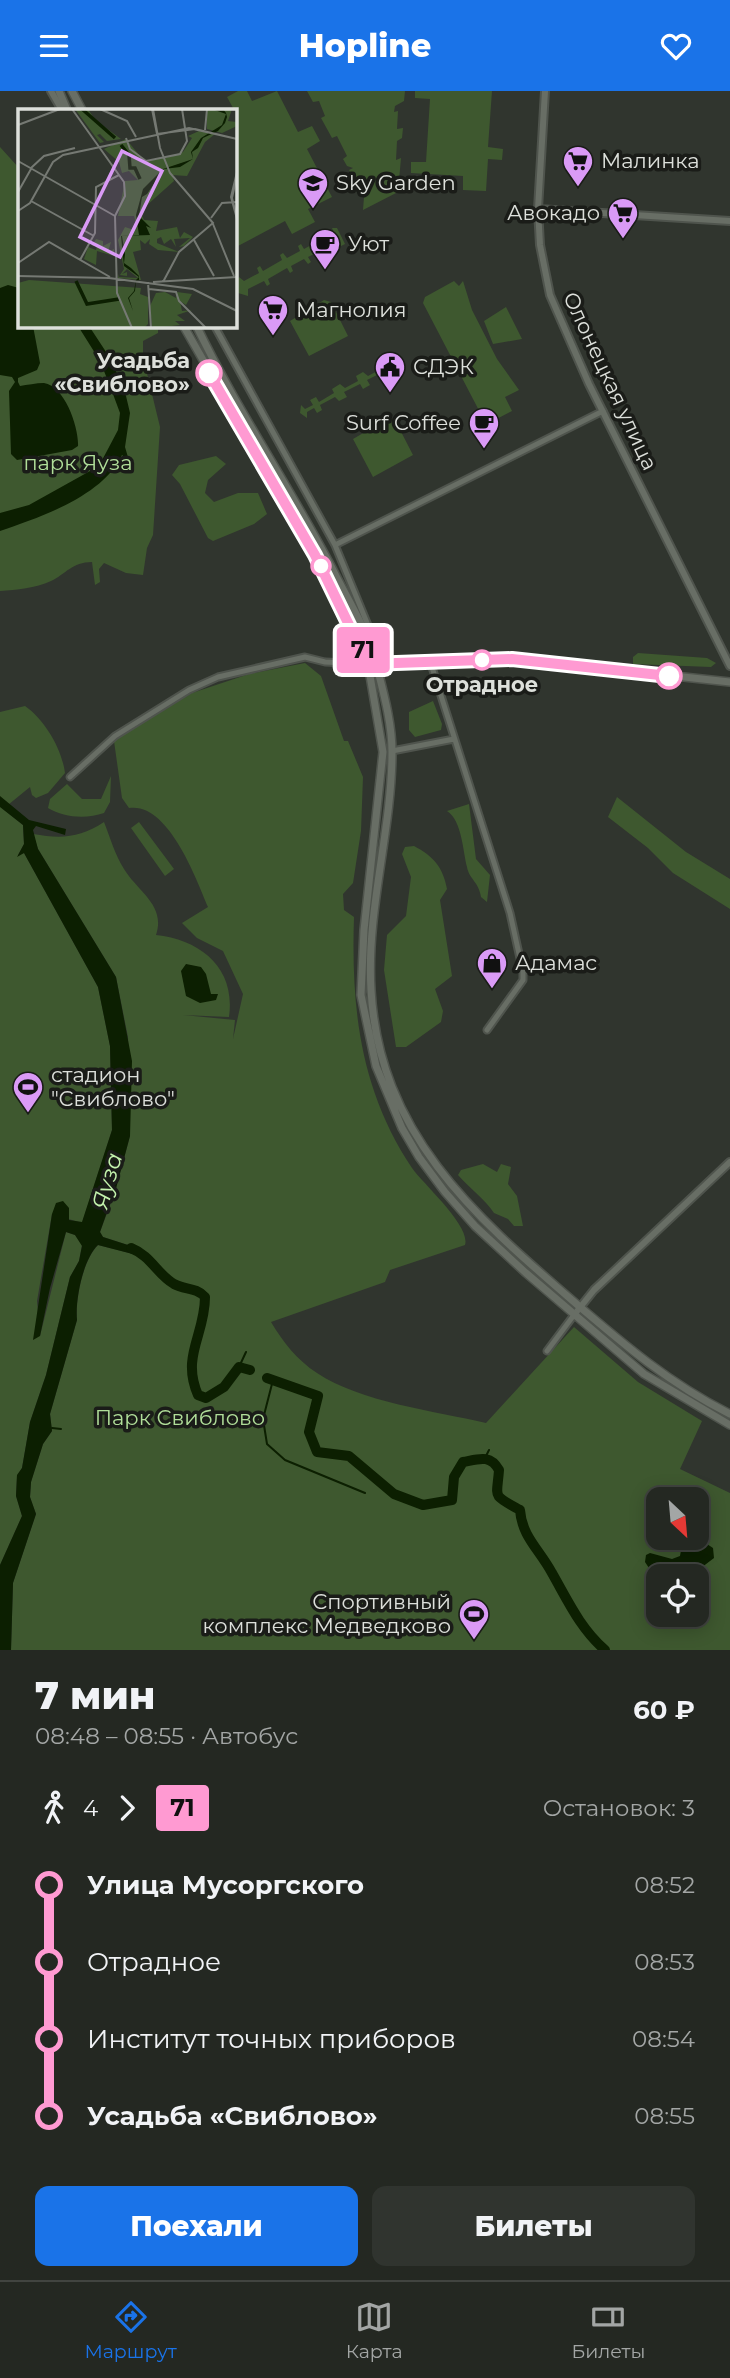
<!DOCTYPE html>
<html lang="ru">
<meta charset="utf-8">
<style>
:root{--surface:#242822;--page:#30342f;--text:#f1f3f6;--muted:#a3a6a5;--line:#414440;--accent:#1a73e8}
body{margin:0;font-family:Montserrat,sans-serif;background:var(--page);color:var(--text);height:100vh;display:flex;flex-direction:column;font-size:26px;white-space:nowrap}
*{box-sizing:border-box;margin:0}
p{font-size:23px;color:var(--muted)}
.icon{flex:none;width:38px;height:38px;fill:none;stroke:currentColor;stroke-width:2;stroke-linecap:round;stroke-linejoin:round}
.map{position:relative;height:1559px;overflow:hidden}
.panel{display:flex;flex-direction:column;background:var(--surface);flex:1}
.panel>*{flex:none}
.badge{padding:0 14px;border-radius:5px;font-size:24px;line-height:46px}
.needle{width:46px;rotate:154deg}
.controls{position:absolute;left:646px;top:1396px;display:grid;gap:14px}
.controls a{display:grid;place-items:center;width:63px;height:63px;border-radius:14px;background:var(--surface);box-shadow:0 4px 18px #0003,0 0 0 2px var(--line);font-size:35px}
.map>.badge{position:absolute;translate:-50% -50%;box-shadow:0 0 0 4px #fff}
.legs{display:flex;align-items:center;gap:10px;height:77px;padding:0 35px;font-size:23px}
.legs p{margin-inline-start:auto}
.summary{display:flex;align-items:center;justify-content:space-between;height:119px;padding:0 35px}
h1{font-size:38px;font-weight:800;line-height:52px}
.action{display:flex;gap:14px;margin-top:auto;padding:14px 35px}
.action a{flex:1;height:80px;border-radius:14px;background:var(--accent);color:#fff;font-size:28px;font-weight:800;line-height:80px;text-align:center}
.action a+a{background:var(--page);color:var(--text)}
ul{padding:0 35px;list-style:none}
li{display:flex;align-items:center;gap:24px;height:77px;font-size:26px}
li i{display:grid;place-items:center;width:10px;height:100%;margin:0 9px;background:currentColor}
li i::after{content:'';width:18px;height:18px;margin:-9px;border:5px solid;border-radius:50%;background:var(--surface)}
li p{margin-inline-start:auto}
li:first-child i{background:linear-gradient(#0000 50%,currentColor 0)}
li:last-child i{background:linear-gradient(currentColor 50%,#0000 0)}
header{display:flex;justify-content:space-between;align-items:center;height:91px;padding:0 35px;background:var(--accent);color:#fff;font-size:32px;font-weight:800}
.menu{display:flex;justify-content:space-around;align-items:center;height:98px;border-top:2px solid var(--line);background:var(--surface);font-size:19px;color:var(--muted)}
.menu a{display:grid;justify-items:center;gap:4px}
.menu .selected{color:var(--accent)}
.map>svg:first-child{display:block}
.green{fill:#3e582f;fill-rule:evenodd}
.water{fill:#0c1f01}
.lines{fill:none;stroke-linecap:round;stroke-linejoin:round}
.stream{stroke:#0c1f01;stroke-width:2}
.river{stroke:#0c1f01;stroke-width:10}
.minor-casing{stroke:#4f544d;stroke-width:9}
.tertiary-casing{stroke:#4f544d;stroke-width:10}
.secondary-casing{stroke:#4f544d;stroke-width:10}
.minor{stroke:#686e65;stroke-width:5}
.tertiary{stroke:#686e65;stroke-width:6}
.secondary{stroke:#686e65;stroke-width:7}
.line-1-casing{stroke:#fff;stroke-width:16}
.line-1{stroke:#ff9ad2;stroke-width:10}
.stop-1-dot{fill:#fff;stroke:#ff9ad2;stroke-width:3.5}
.labels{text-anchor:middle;stroke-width:7;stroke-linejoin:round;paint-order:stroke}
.poi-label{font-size:21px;fill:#dde0db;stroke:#1a1c18;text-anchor:start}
.stop-label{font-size:21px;font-weight:bold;fill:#dde0db;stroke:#1a1c18;text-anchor:end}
.street-label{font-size:21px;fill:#dde0db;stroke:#1a1c18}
.park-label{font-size:21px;fill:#b0de99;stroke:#1a1c18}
.water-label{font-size:23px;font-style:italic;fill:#c4f3ad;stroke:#1a1c18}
.inset-river{fill:none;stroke:#0c1f01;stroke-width:3.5}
.inset-road{fill:none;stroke:#757973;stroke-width:2}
.view{fill:#da9af6;fill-opacity:0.15;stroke:#da9af6;stroke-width:3.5}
.inset-edge{fill:none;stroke:#dde0db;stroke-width:3.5}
</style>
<header><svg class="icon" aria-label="menu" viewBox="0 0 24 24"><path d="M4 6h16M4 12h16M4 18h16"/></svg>Hopline<svg class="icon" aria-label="heart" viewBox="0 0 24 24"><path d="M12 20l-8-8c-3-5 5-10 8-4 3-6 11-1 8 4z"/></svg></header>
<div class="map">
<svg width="730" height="1559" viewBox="0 0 730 1559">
<rect width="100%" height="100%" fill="#30352e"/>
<!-- green -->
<path class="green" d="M238,0H247L252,10L277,0L298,41L312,35L320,50L307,58L332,106L308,118L315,131L292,143L285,130L238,155L234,148L237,24L227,6Z
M307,0H405L404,10L395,15L394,21L398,20L397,38L403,37L402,47L397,50L396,69L401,67L398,101L363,119L364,106L349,79L353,77L347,75L343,68L347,65L337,45L332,47L321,27L325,25L319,10L313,11Z
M415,0H492L488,56L503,58L502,69L488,68L486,100L463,99V85L411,82V71H426L430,8L415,7Z
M0,56L19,77V234L154,235L158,238V242L143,250V266L160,336L153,444L147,457L143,484L126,482L104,472L99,478L100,491L95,494L92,471C72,471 66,483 51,490C35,497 17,499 0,500Z
M332,137H337L345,153L341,155L335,146L327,150L332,160L325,164L320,160L308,166L311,171L308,173L304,168L291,175L293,180L290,182L287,177L268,188L270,193L267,195L264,190L248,198V205L238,202L235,193L239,186L244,190L259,182L257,177L260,175L263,180L282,169L280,164L283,162L287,167L300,160L298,155L301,153L304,158L322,148L319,143L322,142L325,147L334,142Z
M454,190L459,195L463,190L472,219L497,268L519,299L505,306L512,320L489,332L485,331L423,212L425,206Z
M324,209L331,211L348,245L309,265L290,230Z
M506,216L522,248L493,253L484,230Z
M382,272L389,276V284L386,286L383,281L367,289L370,294L363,298L360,293L344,301L347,306L339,310L335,306L320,314L322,319L317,322L314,317L307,321V327L300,322L301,314L305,318L313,314L310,309L316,306L319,311L334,302L332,298L340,293L345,297L358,290L356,285L363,281L368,285L381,278L379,273Z
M389,327L395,329L413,364L373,386L353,348Z
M216,365L226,373L208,389L205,402L214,411L238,402H258L267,423L254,433L213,450L208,447L180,393L172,384L179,374Z
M638,562L707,567L716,572L711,576L633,573V566Z
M305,572L321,585L344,650H348L363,686L361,740L353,792L343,803L344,819L354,826C351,917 360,999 412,1077C424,1094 471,1135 465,1154L390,1179L385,1191L271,1231C283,1251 297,1269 317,1282C360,1311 435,1320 486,1332L574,1236L638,1291L702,1330L680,1378L730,1402V1559H11L13,1492L36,1423L30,1406L31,1391L43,1353L52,1340L50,1323L77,1229C75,1209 83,1169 98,1154L145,1166L131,1155L103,1146L100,1141L115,1101L130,1045L128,946L116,886L38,758L33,743C61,748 80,747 104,731C110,746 115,764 124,778C138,801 166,814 156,844C201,849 236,877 229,926L183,924L235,929L233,948L243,903L223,860L197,847L182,832L208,816C196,787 168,711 129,717L122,707L114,650L192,602L249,583ZM658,1409H696V1447H658ZM658,1486H696V1524H658Z
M433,610L442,633L441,639L415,646L409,639V621Z
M25,615C45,629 62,658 65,682L48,702L36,707L32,704L30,696L3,718L23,734L24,753L18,764L24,762L98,896L110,955L112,1039L82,1132L52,1123L37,1210L40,1245L66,1141L75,1144L82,1154L79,1170L70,1186L46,1284L30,1331L22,1377L17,1385L16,1405L22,1425L0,1474V621Z
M111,685L110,711L104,722C87,728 64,727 48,717L50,708L67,693L82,708H101Z
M617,706L686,761L730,788V818L673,782L648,757L608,726Z
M469,713L476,768L490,784L487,811L481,806C479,791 469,788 467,776C463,761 462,729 447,720Z
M139,731L174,778L165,785L131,737Z
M414,755C433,765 443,776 447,798L440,809L452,885L435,898L443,920L441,931L406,956H396L384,879L387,844L406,825L411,786L402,763L405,756Z
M483,1073L497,1081L501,1073L511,1076L508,1093L517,1105L523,1135H514L508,1128L494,1122C486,1109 469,1097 458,1084L461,1079Z"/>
<!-- water -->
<path class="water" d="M8,194L19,197V234L33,235L40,272L37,279L18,287V291L20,295C27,294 36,292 44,292C65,295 79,337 78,355L72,359L17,369L11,363L9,300L15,291L12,286L0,284V197Z
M78,235H89L112,270L126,305L130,322L125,356L132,380H129L128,369L122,364C103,405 41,426 0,440V422L29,414L99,375L118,339L120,322L110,295L100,270Z
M0,705L29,729L66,738L65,744L36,735L33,739L38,758L116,886L132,970L130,1045L115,1101L118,1105L112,1107L100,1141L103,1146L131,1155L148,1167L98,1154C83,1168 75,1209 77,1229L50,1323L52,1340L43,1353L31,1391L30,1406L36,1423L13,1492L11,1559H0V1474L22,1425L16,1405L17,1384L22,1377L30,1331L46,1284L70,1186L79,1170L82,1155L75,1144L66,1141L50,1197L40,1245L33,1249L52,1123L56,1112L63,1110L69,1117V1129L82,1131L112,1039L110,955L98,896L24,762L17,766L24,753L23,734L0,716Z
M186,873L201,876L206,883L211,903H218L216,909L200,912L186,905L181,880Z
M689,1447L704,1451L713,1457L714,1467L689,1486H658L657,1489L645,1471L646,1464L650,1462L672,1468L680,1465L682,1454Z"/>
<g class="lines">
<!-- stream -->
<path class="stream" d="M239,1276L246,1261
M273,1289L263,1328L267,1353L285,1369L365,1402
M52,1337L61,1338
M485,1367L489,1359"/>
<!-- river -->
<path class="river" d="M131,1157C151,1165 157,1183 174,1193C185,1199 196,1196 205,1206C205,1244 181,1265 198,1304L206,1307L224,1296L239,1276L250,1279
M267,1287L318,1305L309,1341L317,1361L349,1365L394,1403L423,1414L452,1409L454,1386L463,1371C479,1368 490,1363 499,1379C497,1408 491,1403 520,1419C522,1446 540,1459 552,1482C568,1510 580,1537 605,1559"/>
<!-- minor casing -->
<g class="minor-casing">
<path id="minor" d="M214,234L335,454L372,544L373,556
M335,454L603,320
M430,570L510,822L523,881V889L487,939
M392,660L454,648
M70,686L115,645L189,599L218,586L305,566L325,571L368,573
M547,1260L574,1224"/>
</g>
<!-- tertiary casing -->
<g class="tertiary-casing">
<path id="tertiary" d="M51,0L62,19
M545,0L538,118L540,154L550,204L589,293L730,575
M538,118L730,130
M574,1224L594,1199L730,1071"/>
</g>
<!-- secondary casing -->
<g class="secondary-casing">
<path id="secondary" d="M59,0L67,19
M72,0L82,19
M183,234L315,464L368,573L383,661L364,839L361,904L376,975L402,1037L419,1066L445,1101L475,1135L526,1182L644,1283L730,1334
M196,234C237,320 292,399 335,483C350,512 368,541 376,572C383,600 392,631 392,661C392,740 366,819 371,899C379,1042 473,1124 573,1210C623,1253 670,1293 730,1323
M372,573L527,569L730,591"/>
</g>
<!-- minor -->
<use href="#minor" class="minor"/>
<!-- tertiary -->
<use href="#tertiary" class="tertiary"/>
<!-- secondary -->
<use href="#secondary" class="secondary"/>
</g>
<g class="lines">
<!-- line-1 casing -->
<g class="line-1-casing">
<path id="line-1" d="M209,282L315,464L368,573L512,568L669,585"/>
</g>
<!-- line-1 -->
<use href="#line-1" class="line-1"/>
</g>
<!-- icons -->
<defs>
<g id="supermarket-pin" transform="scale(1.575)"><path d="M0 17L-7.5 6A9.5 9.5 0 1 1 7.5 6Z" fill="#da9af6" stroke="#1a1c18"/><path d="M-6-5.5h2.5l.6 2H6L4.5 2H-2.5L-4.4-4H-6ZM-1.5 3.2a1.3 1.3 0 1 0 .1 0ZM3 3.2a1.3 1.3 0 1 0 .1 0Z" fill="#111"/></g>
<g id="school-pin" transform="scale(1.575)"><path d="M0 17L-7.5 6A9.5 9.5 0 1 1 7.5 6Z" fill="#da9af6" stroke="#1a1c18"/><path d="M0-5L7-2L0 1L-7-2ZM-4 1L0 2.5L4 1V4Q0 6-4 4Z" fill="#111"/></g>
<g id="cafe-pin" transform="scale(1.575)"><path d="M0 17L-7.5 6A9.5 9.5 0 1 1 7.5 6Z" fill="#da9af6" stroke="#1a1c18"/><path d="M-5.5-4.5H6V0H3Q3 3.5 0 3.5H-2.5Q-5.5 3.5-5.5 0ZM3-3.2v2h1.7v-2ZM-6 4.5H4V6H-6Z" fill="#111"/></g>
<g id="civic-pin" transform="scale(1.575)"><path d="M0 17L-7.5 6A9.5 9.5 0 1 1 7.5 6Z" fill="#da9af6" stroke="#1a1c18"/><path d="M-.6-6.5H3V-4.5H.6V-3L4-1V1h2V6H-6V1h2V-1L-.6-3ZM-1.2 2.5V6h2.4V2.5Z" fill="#111"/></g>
<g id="shop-pin" transform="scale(1.575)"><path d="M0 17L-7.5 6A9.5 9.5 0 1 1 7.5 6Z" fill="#da9af6" stroke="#1a1c18"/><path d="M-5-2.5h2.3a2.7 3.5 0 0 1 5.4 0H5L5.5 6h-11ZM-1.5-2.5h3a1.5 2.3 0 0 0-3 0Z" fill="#111"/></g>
<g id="stadium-pin" transform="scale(1.575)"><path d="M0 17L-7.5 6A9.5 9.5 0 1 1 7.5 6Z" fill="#da9af6" stroke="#1a1c18"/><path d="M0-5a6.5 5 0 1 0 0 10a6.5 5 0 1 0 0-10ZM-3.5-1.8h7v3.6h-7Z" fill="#111"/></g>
</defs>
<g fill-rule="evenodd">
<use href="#supermarket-pin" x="578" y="70"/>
<use href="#school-pin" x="313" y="92"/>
<use href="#supermarket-pin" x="623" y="122"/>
<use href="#cafe-pin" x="325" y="153"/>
<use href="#supermarket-pin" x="273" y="219"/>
<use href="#civic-pin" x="390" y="276"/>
<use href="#cafe-pin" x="484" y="332"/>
<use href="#shop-pin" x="492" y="872"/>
<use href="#stadium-pin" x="28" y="996"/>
<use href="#stadium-pin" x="474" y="1523"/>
</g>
<!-- markers -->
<g class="stop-1-dot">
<circle cx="209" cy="282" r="12"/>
<circle cx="321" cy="475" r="9"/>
<circle cx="482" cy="569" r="9"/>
<circle cx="669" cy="585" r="12"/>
</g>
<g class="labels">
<!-- poi labels -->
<g class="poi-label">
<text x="601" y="77">Малинка</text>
<text x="336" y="99">Sky Garden</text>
<text x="600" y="129" text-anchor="end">Авокадо</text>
<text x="348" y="160">Уют</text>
<text x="296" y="226">Магнолия</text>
<text x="413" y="283">СДЭК</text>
<text x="461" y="339" text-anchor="end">Surf Coffee</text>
<text x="515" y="879">Адамас</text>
<text x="51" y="991">стадион<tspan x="51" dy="24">"Свиблово"</tspan></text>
<text x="451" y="1518" text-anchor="end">Спортивный<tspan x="451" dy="24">комплекс Медведково</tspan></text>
</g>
<!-- stop labels -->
<g class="stop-label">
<text x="190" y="277">Усадьба<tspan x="190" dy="24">«Свиблово»</tspan></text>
<text x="482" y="601" text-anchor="middle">Отрадное</text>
</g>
<!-- street labels -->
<g class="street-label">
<text transform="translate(610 290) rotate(65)" y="7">Олонецкая улица</text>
</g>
<!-- park labels -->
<g class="park-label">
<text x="78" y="379">парк Яуза</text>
<text x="180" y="1334">Парк Свиблово</text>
</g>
<!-- water labels -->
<g class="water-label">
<text transform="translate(107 1090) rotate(-74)" y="8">Яуза</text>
</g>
</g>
<!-- overview -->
<g transform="translate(18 18)">
<rect width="219" height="219" fill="#30352e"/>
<path d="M57,0H70L77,11L103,30L89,32L82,25L79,26L86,33L82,34ZM189,0H214L210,12L219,13V17L204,24L189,20ZM181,22L197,25L187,33L169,67L154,66L156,72L128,97L124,107L126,111L140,112L138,122L159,118L162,129L166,123L175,128L166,137L161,138L172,129L156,130L158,138L153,130L146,135L143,128L139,130V134L161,143L140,141L131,135L132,130L127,135L122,131L123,141L115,143L123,171L100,169L101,165V168L120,169L109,160L104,165L109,163V167L102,166L106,160L100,131L107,118L116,121L119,117L116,107H100L107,72L120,71L111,62L104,64L101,53L86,40L108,30L126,52L148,49L165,43L174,29L170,27ZM78,130L85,132V137L93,133L90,143L96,140V147L79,142L78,156L66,150L70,138L78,141L79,137H74ZM11,171L123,179L122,185L130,188V215L126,219H0V174ZM147,183L158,189L159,183L174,185L168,196L162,192L164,202L174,201L159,206L167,212H157L162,216L138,219L134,217L132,197L138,184Z" fill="#3e582f"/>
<path d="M194,0H205L208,4L209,8L207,14L200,22L185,29L180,39L174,43L175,50L162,58L146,60L129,85L124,88L121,107L133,119L128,117L132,126L104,127L107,145L106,154L113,159L121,167V171L118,172L117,182L111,189L115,202L110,189L116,182L118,171L121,168L106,157L103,127L121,126L118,106L125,80L145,60L175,50L173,43L183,29L204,16L208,5Z" fill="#0c1f01"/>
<path class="inset-river" d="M64,0L97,29M103,36L111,46L112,59H117L122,70M58,172L69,195L101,190"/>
<path class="inset-road" d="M54,0L106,73L107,87L97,107L99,184L114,219M82,0L109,12L118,28M134,0L139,25L177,20L219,30M135,0L142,39L152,64L195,114L161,143L145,173M0,16L42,0M187,21L189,0M108,29L112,40L128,52L162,45L169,32L164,0M0,52L97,107M13,59L26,47L57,39M219,63L213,88L219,110M219,66L214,89L219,109M0,83L13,60M13,92L76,127M0,102L12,94L35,53L45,46L171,19L219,30M193,109L204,94L219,93M195,115L216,167M176,131L196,167M62,151L77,124L78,78L101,66M0,154L31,133L92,168M0,167L91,169L175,180L219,202M130,173L133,219M135,173L219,168M131,180L158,183L161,192L188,219"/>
<path class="view" d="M104,42L144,62L102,148L62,128Z"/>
<rect width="219" height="219" class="inset-edge"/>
</g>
</svg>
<div class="controls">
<a><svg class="needle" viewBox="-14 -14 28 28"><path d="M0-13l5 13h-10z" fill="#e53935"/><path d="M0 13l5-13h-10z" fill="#a3a6a5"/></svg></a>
<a><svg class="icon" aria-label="locate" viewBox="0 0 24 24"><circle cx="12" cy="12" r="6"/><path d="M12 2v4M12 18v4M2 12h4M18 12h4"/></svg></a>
</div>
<b class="badge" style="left:363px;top:559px;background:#ff9ad2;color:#111">71</b>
</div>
<section class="panel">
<div class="summary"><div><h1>7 мин</h1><p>08:48 – 08:55 · Автобус</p></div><b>60 ₽</b></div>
<div class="legs"><svg class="icon" aria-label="walk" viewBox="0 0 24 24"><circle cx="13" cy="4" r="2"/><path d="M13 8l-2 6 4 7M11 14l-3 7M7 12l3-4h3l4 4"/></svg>4<svg class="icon" aria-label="forward" viewBox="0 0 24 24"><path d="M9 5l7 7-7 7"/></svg><b class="badge" style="background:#ff9ad2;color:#111">71</b><p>Остановок: 3</p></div>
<ul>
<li><i style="color:#ff9ad2"></i><b>Улица Мусоргского</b><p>08:52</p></li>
<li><i style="color:#ff9ad2"></i><span>Отрадное</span><p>08:53</p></li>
<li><i style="color:#ff9ad2"></i><span>Институт точных приборов</span><p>08:54</p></li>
<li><i style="color:#ff9ad2"></i><b>Усадьба «Свиблово»</b><p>08:55</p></li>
</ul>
<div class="action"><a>Поехали</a><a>Билеты</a></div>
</section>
<nav class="menu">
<a class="selected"><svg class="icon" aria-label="directions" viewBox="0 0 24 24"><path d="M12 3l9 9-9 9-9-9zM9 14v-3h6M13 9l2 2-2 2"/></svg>Маршрут</a>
<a><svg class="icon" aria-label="map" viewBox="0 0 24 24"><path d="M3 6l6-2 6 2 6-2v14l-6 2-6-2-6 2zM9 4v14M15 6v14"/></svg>Карта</a>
<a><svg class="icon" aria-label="tickets" viewBox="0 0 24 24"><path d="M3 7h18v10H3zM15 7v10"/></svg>Билеты</a>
</nav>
